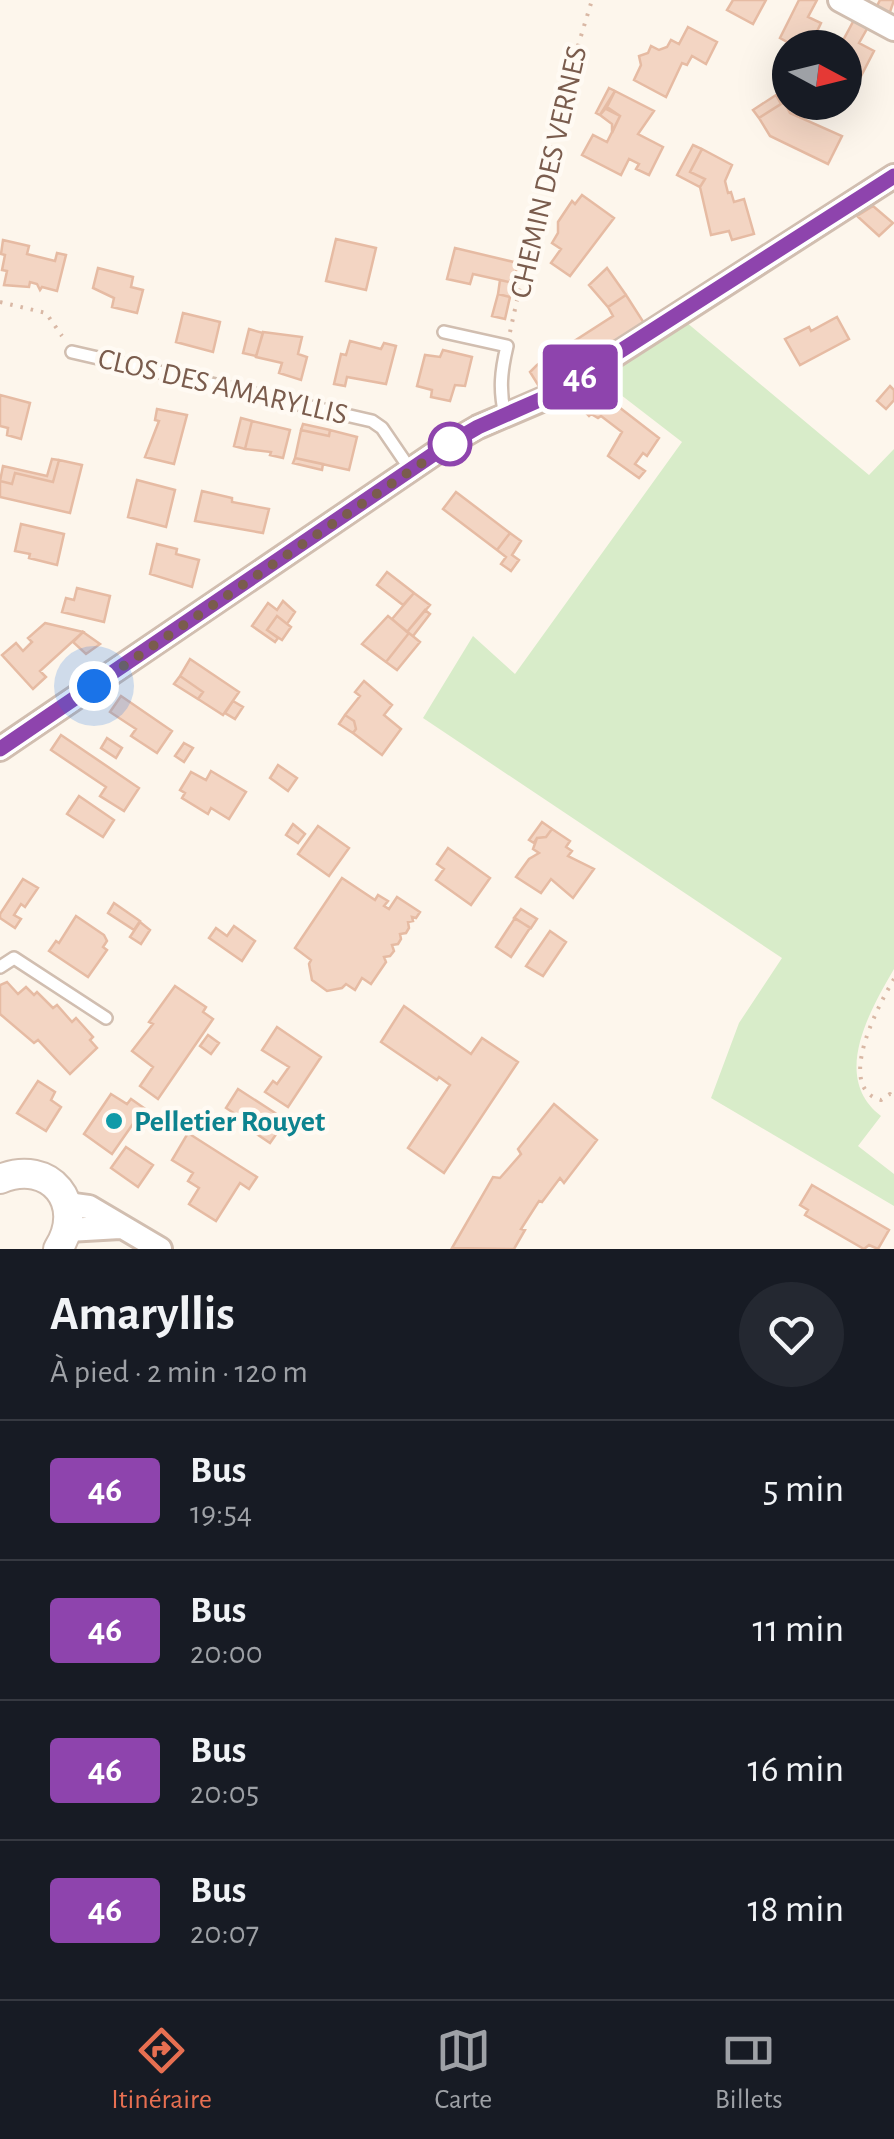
<!DOCTYPE html>
<html lang="fr">
<meta charset="utf-8">
<style>
:root{--surface:#171b24;--page:#242831;--text:#f1f3f6;--muted:#9ea1a6;--line:#363941;--accent:#e76f51}
body{margin:0;font-family:"Alegreya Sans",sans-serif;background:var(--page);color:var(--text);height:100vh;display:flex;flex-direction:column;font-size:38px;white-space:nowrap}
*{box-sizing:border-box;margin:0}
p{font-size:32px;color:var(--muted)}
.icon{flex:none;width:55px;height:55px;fill:none;stroke:currentColor;stroke-width:2;stroke-linecap:round;stroke-linejoin:round}
.map{position:relative;height:1249px;overflow:hidden}
.side{display:flex;flex-direction:column;background:var(--surface);flex:1}
.side>*{flex:none}
.badge{padding:0 20px;border-radius:8px;font-size:35px;line-height:65px}
.needle{width:65px;rotate:97deg}
.controls{position:absolute;left:772px;top:30px;display:grid;gap:20px}
.controls a{display:grid;place-items:center;width:90px;height:90px;border-radius:50%;background:var(--surface);box-shadow:0 10px 40px #0002;font-size:50px}
.you{position:absolute;width:50px;height:50px;margin:-25px;border:8px solid #fff;border-radius:50%;background:#1a73e8;box-shadow:0 0 0 15px #1a73e833}
.map>.badge{position:absolute;translate:-50% -50%;box-shadow:0 0 0 5px #fff}
.round{display:grid;place-items:center;flex:none;width:105px;height:105px;border-radius:52px;background:var(--page)}
.headline{display:flex;align-items:center;justify-content:space-between;height:170px;padding:0 50px}
h1{font-size:48px;font-weight:600;line-height:75px}
ul{padding:0;list-style:none}
li{display:flex;align-items:center;gap:30px;height:140px;padding:0 50px;border-top:2px solid var(--line)}
li div{flex:1}
li b{display:block;font-size:38px}
li em{font-style:normal}
li .badge{min-width:110px;font-weight:700;text-align:center}
.tabs{display:flex;justify-content:space-around;align-items:center;height:140px;border-top:2px solid var(--line);background:var(--surface);font-size:28px;color:var(--muted)}
.tabs a{display:grid;justify-items:center;gap:5px}
.tabs .active{color:var(--accent)}
.map>svg:first-child{display:block}
.green{fill:#d8ecc9}
.building{fill:#f3d5c3;stroke:#e6bba3;stroke-width:2.5}
.lines{fill:none;stroke-linecap:round;stroke-linejoin:round}
.service-casing{stroke:#d1beb0;stroke-width:16}
.minor-casing{stroke:#d1beb0;stroke-width:28}
.tertiary-casing{stroke:#d1beb0;stroke-width:32}
.path{stroke:#d9b8a5;stroke-width:4;stroke-dasharray:2.5 8;stroke-linecap:butt}
.service{stroke:#fff;stroke-width:11}
.minor{stroke:#fff;stroke-width:22}
.tertiary{stroke:#fff;stroke-width:28}
.line-casing{stroke:#fff;stroke-width:22}
.line{stroke:#8e44ad;stroke-width:15}
.walk{stroke:#7a5c4d;stroke-width:10;stroke-dasharray:0 18}
.stop-dot{fill:#fff;stroke:#8e44ad;stroke-width:5}
.culture-dot{fill:#0f9aa8;stroke:#fffaf3;stroke-width:4}
.labels{text-anchor:middle;stroke-width:9;stroke-linejoin:round;paint-order:stroke}
.street-label{font-size:30px;fill:#7a5c4d;stroke:#fffaf3}
.culture-label{font-size:30px;font-weight:bold;fill:#0d838f;stroke:#fffaf3;text-anchor:start}
</style>
<div class="map">
<svg width="894" height="1249" viewBox="0 0 894 1249">
<rect width="100%" height="100%" fill="#fdf6ec"/>
<!-- green -->
<path class="green" d="M686,322L869,475L894,449V969C869,1012 831,1078 881,1116L858,1146L894,1174V1206L711,1098L739,1023L782,958L423,718L473,636L515,674L682,442L599,378Z"/>
<!-- building -->
<path class="building" d="M733,0H766L753,24L727,10Z
M799,0H817L808,17L821,23L809,48H798L780,38Z
M880,0H894L889,15L876,8Z
M854,20L868,27L859,43L874,51L859,80L845,72V48H839Z
M688,27L717,42L706,64L692,56L687,65L682,63L666,97L634,80L641,65L639,56L648,53L651,46L659,50L667,47L671,40L679,44Z
M609,88L615,91L600,115L596,113Z
M615,91L654,111L638,134L663,147L649,175L636,169L639,164L629,159L621,175L582,155L593,135L607,142L620,116L606,109Z
M776,95L781,104L759,118L753,110Z
M784,102L790,113L842,136L828,164L770,136L759,118Z
M607,107L620,116L612,133V124L600,115Z
M693,145L702,149L690,172L705,179L700,187L677,175Z
M702,149L732,165L725,181L728,193L731,192L734,202L744,199L754,234L732,240L729,231L711,235L700,187L705,179L690,172Z
M582,195L614,218L570,276L551,263L561,249L552,243L558,233V222L572,201L575,204Z
M873,206L893,223L879,236L857,216Z
M336,239L376,248L366,290L326,281Z
M3,240L29,246L27,254L55,261L57,253L66,255L57,291L42,287L40,290L37,284L30,282L29,287L4,285L7,271L2,270L5,255L1,254Z
M455,248L518,263L513,283L473,274L470,284L447,279Z
M98,268L133,277L131,287L143,290L137,313L112,307L114,298L93,288Z
M607,268L626,295L608,307L589,285Z
M500,280L513,283L510,297L498,294Z
M498,294L510,297L505,319L492,316Z
M626,295L644,323L540,388L530,372L537,365L613,316L608,307Z
M183,313L220,322L213,352L176,342Z
M837,317L849,339L800,365L785,339L809,327L811,331Z
M249,329L263,333L256,356L243,353Z
M263,332L302,337L298,354L307,357L301,380L279,373L282,363L256,357Z
M350,341L381,349L384,343L396,346L386,384L347,377L345,386L334,384L341,354L346,355Z
M443,350L472,357L465,386L455,385L450,401L431,397L432,390L417,386L425,355L440,357Z
M890,386L894,390V400L886,409L877,401Z
M593,387L659,438L647,456L643,453L635,464L645,471L639,478L608,456L622,432L601,416L598,418L591,414L589,416L573,399L585,389L589,392Z
M0,395L30,403L21,439L7,435L8,428L0,426Z
M157,409L187,415L174,464L145,457L159,421L155,420Z
M241,418L252,421L245,449L234,446Z
M252,421L290,430L283,458L270,455L271,452L245,449Z
M303,424L330,430L329,436L301,430Z
M301,430L329,436L330,430L357,437L349,470L295,458Z
M295,458L323,464L322,470L293,463Z
M52,459L59,460L53,482L15,473L12,484L0,481L3,466L47,476Z
M59,460L82,465L70,513L0,497V481L12,484L15,473L53,482Z
M137,480L175,490L166,527L128,517Z
M202,491L232,498V502L269,509L263,533L195,521Z
M456,492L510,533L497,550L443,509Z
M21,524L64,534L57,565L29,558L30,554L15,551Z
M510,533L521,541L512,555L519,560L511,571L501,564L506,557L497,550Z
M157,544L177,549L176,554L199,560L192,587L150,574Z
M387,572L414,593L403,605L377,585Z
M77,588L110,596L104,622L62,612L66,598L74,600Z
M414,593L430,605L407,632L392,619Z
M283,601L295,612L287,624L277,616L267,630L278,638L275,642L252,626L268,603L277,610Z
M425,610L430,614L413,636L407,632Z
M277,616L291,627L282,640L267,630Z
M388,616L409,633L386,662L362,644Z
M45,623L83,632L40,671L46,677L33,689L2,655L16,643L23,651L32,642L28,638Z
M83,632L100,644L86,654L73,642Z
M409,633L420,642L397,670L386,662Z
M190,659L239,692L223,715L198,699L203,692L180,676Z
M180,676L203,692L198,699L174,684Z
M364,681L392,705L384,715L401,729L382,755L353,733L356,729L354,721L345,715L360,696L355,692Z
M121,696L172,731L157,753L131,736L136,729L110,712Z
M233,701L243,707L235,719L225,713Z
M345,715L354,721L356,729L353,733L339,724Z
M61,735L139,788L124,811L100,796L106,787L51,750Z
M107,738L122,748L116,758L101,748Z
M184,743L193,748L184,762L175,756Z
M278,765L297,778L288,791L270,778Z
M211,771L246,792L229,819L211,808L208,814L182,798L185,793L180,790L191,772L206,780Z
M79,796L114,820L103,837L67,814Z
M542,822L552,829L546,837L537,838L534,843L529,840Z
M293,824L305,834L298,843L286,835Z
M318,826L349,848L329,876L298,854Z
M552,829L570,841L566,847L572,851L568,856L594,869L573,898L551,879L541,893L516,877L529,859L539,853L533,849L537,838L546,837Z
M448,848L490,878L471,905L436,880L444,869L437,864Z
M342,878L375,900L378,895L388,901L384,906L389,909L397,897L420,912L416,918L412,917L413,921L408,922L409,928L406,933L400,934L401,939L398,944L392,945L394,951L390,956L384,957L386,962L371,984L362,978L355,990L346,984L342,988L327,991L312,980L309,964L311,960L295,948Z
M23,879L38,888L25,907L21,904L14,915L21,919L15,928L0,918V914Z
M114,903L140,921L134,930L108,913Z
M521,909L537,919L531,928L514,918Z
M76,916L104,935L107,941L103,947L107,950L88,977L49,951L56,941L59,943Z
M515,918L530,928L511,957L496,947Z
M140,922L150,930L141,944L130,937Z
M234,926L255,941L242,961L209,938L216,928L227,936Z
M550,931L566,942L543,976L526,966Z
M7,982L18,994L26,987L34,995L37,992L53,1008L57,1005L72,1022L76,1018L93,1037L90,1040L97,1048L70,1074L38,1040L34,1043L0,1014V985Z
M175,986L206,1007L203,1012L213,1019L158,1099L140,1086L153,1067L132,1051L153,1024L149,1022Z
M404,1006L471,1054L482,1038L518,1062L444,1173L408,1148L450,1085L439,1077L437,1080L381,1042Z
M277,1027L321,1057L288,1107L265,1092L273,1081L277,1084L289,1067L262,1050Z
M208,1035L219,1043L211,1054L200,1046Z
M38,1081L55,1092L51,1100L61,1107L46,1131L17,1113Z
M238,1089L286,1120L270,1143L249,1129L252,1125L226,1108Z
M111,1094L127,1104L131,1099L144,1108L112,1154L84,1134Z
M554,1104L597,1140L564,1183L560,1178L542,1202L539,1201L521,1229L525,1230L514,1249L452,1248L493,1177L500,1178L521,1154L518,1149Z
M188,1133L257,1177L249,1189L240,1183L216,1221L189,1204L199,1188L188,1181L193,1173L172,1160Z
M126,1147L153,1165L138,1187L111,1168Z
M812,1185L889,1230L878,1249L869,1245L864,1249L805,1215L808,1210L800,1205Z"/>
<g class="lines">
<!-- service casing -->
<g class="service-casing">
<path id="service" d="M444,332L507,346C501,371 499,390 505,415
M72,352L372,421L382,428L410,469
M0,967L14,958L106,1018"/>
</g>
<!-- minor casing -->
<g class="minor-casing">
<path id="minor" d="M840,0L894,29
M0,749L447,445L478,427L553,395L894,176
M67,1204L89,1207L160,1249
M68,1230L120,1227"/>
</g>
<!-- tertiary casing -->
<g class="tertiary-casing">
<path id="tertiary" d="M0,1179C50,1158 87,1204 58,1249"/>
</g>
<!-- path -->
<path class="path" d="M0,302L46,313L62,336
M510,332L559,108L592,0
M894,979C879,1004 834,1088 881,1100L890,1094L894,1098"/>
<!-- service -->
<use href="#service" class="service"/>
<!-- minor -->
<use href="#minor" class="minor"/>
<!-- tertiary -->
<use href="#tertiary" class="tertiary"/>
</g>
<g class="lines">
<!-- line casing -->
<g class="line-casing">
<path id="line" d="M0,749L447,445L478,427L553,394L894,176"/>
</g>
<!-- line -->
<use href="#line" class="line"/>
<!-- walk -->
<path class="walk" d="M94,686L450,444"/>
</g>
<!-- markers -->
<circle class="stop-dot" cx="450" cy="444" r="20"/>
<circle class="culture-dot" cx="114" cy="1121" r="10"/>
<g class="labels">
<!-- street labels -->
<g class="street-label">
<text transform="translate(548 172) rotate(-77)" y="10">CHEMIN DES VERNES</text>
<text transform="translate(223 386) rotate(13)" y="10">CLOS DES AMARYLLIS</text>
</g>
<!-- culture labels -->
<g class="culture-label">
<text x="134" y="1131">Pelletier Rouyet</text>
</g>
</g>
</svg>
<div class="controls">
<a><svg class="needle" viewBox="-14 -14 28 28"><path d="M0-13l5 13h-10z" fill="#e53935"/><path d="M0 13l5-13h-10z" fill="#9ea1a6"/></svg></a>
</div>
<div class="you" style="left:94px;top:686px"></div>
<b class="badge" style="left:580px;top:377px;background:#8e44ad;color:#fff">46</b>
</div>
<section class="side">
<div class="headline"><div><h1>Amaryllis</h1><p>À pied · 2 min · 120 m</p></div><a class="round"><svg class="icon" aria-label="heart" viewBox="0 0 24 24"><path d="M12 20l-8-8c-3-5 5-10 8-4 3-6 11-1 8 4z"/></svg></a></div>
<ul>
<li><span class="badge" style="background:#8e44ad;color:#fff">46</span><div><b>Bus</b><p>19:54</p></div><em>5 min</em></li>
<li><span class="badge" style="background:#8e44ad;color:#fff">46</span><div><b>Bus</b><p>20:00</p></div><em>11 min</em></li>
<li><span class="badge" style="background:#8e44ad;color:#fff">46</span><div><b>Bus</b><p>20:05</p></div><em>16 min</em></li>
<li><span class="badge" style="background:#8e44ad;color:#fff">46</span><div><b>Bus</b><p>20:07</p></div><em>18 min</em></li>
</ul>
</section>
<nav class="tabs">
<a class="active"><svg class="icon" aria-label="directions" viewBox="0 0 24 24"><path d="M12 3l9 9-9 9-9-9zM9 14v-3h6M13 9l2 2-2 2"/></svg>Itinéraire</a>
<a><svg class="icon" aria-label="map" viewBox="0 0 24 24"><path d="M3 6l6-2 6 2 6-2v14l-6 2-6-2-6 2zM9 4v14M15 6v14"/></svg>Carte</a>
<a><svg class="icon" aria-label="tickets" viewBox="0 0 24 24"><path d="M3 7h18v10H3zM15 7v10"/></svg>Billets</a>
</nav>
